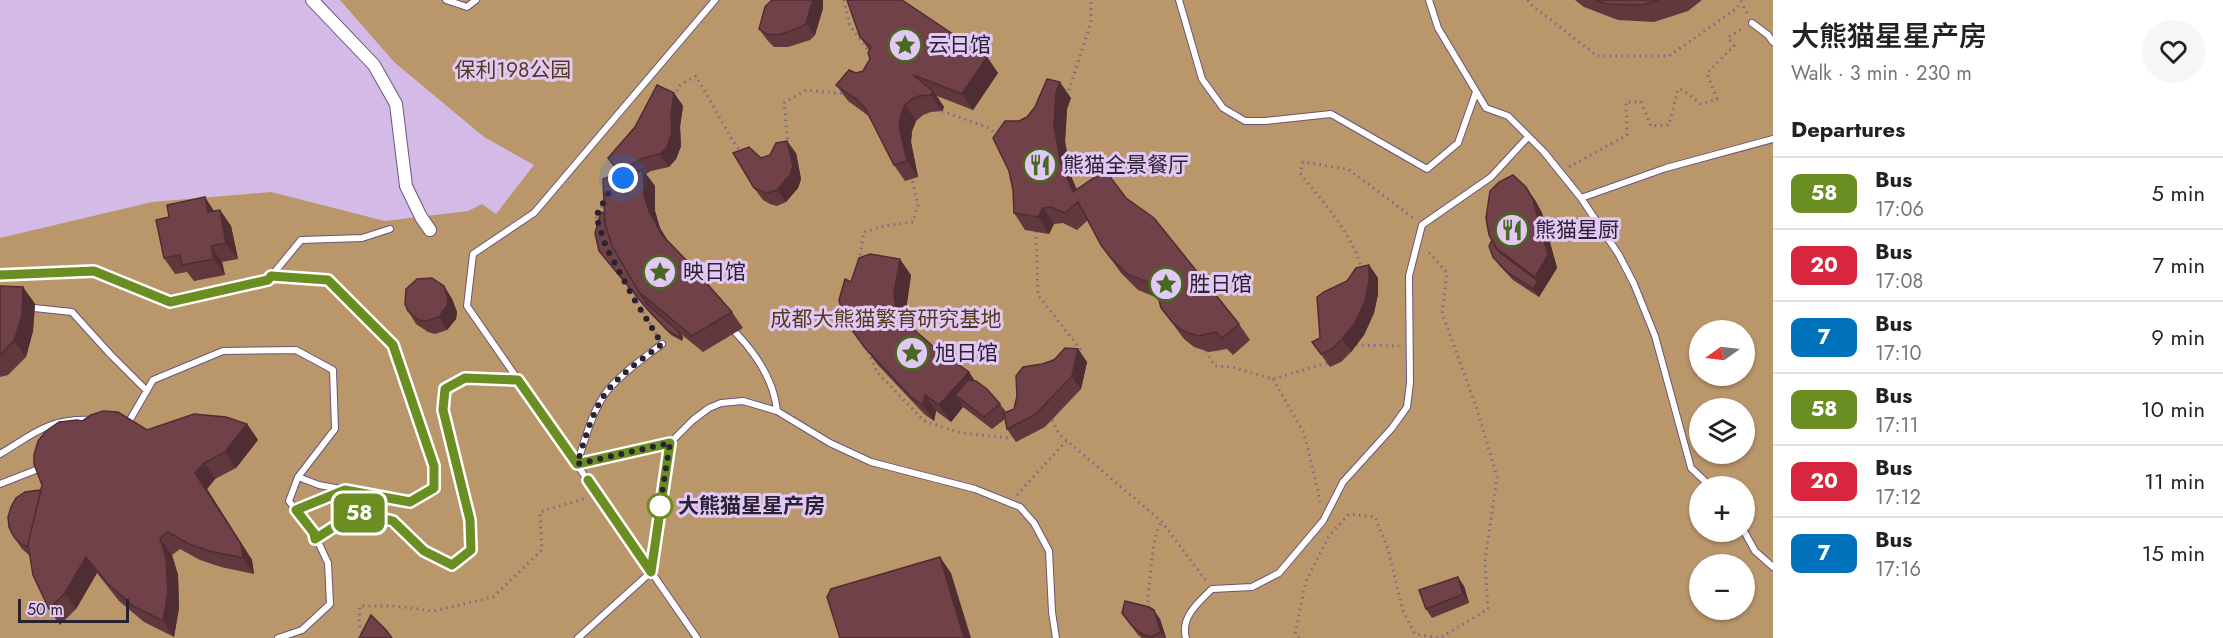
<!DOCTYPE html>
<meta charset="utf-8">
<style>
:root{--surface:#fff;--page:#f6f6f6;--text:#222;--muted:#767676;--line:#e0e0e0}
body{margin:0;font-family:Jost,"Noto Sans SC",sans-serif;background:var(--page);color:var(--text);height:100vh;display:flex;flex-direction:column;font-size:22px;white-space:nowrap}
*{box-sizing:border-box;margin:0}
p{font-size:20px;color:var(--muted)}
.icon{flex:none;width:33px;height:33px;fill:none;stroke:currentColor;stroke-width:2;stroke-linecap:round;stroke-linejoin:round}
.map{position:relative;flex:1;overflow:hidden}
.sheet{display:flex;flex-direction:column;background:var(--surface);width:450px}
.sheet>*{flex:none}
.badge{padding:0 12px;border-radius:9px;font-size:21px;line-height:39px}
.needle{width:39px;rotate:256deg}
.buttons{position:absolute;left:1689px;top:320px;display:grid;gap:12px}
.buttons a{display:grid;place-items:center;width:66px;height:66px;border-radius:50%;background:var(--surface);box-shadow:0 2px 4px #0004;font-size:30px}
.scale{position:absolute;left:18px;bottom:15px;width:111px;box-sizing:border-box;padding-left:6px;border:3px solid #2a2131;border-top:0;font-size:16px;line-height:21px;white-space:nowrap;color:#2a2131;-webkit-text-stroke:4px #e2c8f4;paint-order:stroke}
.you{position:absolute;width:30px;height:30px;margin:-15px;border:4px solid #fff;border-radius:50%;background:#1a73e8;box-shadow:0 0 0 9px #1a73e833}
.map>.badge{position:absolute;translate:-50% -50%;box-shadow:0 0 0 3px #fff}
h2{padding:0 18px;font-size:22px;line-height:54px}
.round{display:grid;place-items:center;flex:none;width:63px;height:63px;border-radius:32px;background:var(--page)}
.summary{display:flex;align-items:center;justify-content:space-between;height:102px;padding:0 18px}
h1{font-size:28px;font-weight:600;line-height:45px}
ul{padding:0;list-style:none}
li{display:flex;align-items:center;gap:18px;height:72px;padding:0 18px;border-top:2px solid var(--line)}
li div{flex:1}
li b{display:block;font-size:22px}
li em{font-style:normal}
li .badge{min-width:66px;font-weight:700;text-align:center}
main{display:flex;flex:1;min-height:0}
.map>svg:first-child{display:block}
.green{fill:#ba966b;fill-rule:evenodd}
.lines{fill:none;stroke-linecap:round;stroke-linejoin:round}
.service-casing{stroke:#6b547b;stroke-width:8}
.minor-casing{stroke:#6b547b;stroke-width:14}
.path{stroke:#7b6b88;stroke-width:3;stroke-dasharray:1.5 4.5;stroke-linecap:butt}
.service{stroke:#fff;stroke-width:6}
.minor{stroke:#fff;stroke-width:12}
.wall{fill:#60383e}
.shaded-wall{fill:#4e2e32}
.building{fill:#704148;stroke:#4e2e32;stroke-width:1.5}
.line-casing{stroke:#fff;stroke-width:14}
.line{stroke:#6b8e23;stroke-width:9}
.walk{stroke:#2a2131;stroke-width:6;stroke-dasharray:0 10.8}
.stop-dot{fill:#fff;stroke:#6b8e23;stroke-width:3}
.labels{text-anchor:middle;stroke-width:6;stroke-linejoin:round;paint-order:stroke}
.poi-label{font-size:21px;fill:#2a2131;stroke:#e2c8f4;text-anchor:start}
.park-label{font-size:21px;fill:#523a1a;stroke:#e2c8f4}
.stop-label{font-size:21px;font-weight:bold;fill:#2a2131;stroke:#e2c8f4;text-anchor:start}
</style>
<main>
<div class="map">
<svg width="1773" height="638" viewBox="0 0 1773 638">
<rect width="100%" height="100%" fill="#d4bbe7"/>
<!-- green -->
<path class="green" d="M340,0H1773V638H0V238L152,202L271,192L385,221L468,211L482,204L496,214L534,165L484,137L394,62ZM1700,330H1744V375H1700ZM1700,408H1744V453H1700ZM1700,486H1744V531H1700ZM1700,564H1744V609H1700Z"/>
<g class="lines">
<!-- service casing -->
<g class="service-casing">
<path id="service" d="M446,0L467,7L476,0
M1179,0L1202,79L1223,108L1245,121H1265L1331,114L1427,169L1458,143L1476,92
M1429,0L1438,28L1486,108L1508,116L1544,152L1581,198L1619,255L1634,284L1655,336L1691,468L1710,486
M1752,23L1768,35L1773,42
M1581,198L1666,168L1773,139
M0,275L94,271L170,301L268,280L301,240L362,238L390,229
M271,276L329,280L393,345L434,466V488L410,502L319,485L298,477
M34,308L72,312L110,354L147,391
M736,333C756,354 774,381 777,411
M127,425L153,380L223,351L296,350L333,370L335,429L298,477L289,501L314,533L328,563L330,604L302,630L278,638
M0,454C35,433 49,418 93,420
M577,464C585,440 592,410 608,390C623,372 644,358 662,344
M577,464L670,443
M0,484L41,468
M296,510L343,491
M1744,531L1755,551L1773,567
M315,539L357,512L393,521L424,551L452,565L472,550L470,520L443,410L445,389L465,378L518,380
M578,638L651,572L670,443L693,420L709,408L721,403L743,401L777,411L830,443L871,462L975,489L1020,507L1034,523L1049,551L1052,612L1056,638
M697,638L467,306L473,254L534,213L715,0
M1186,638C1180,617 1199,602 1212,589L1252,587L1279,573L1323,521L1343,482L1392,428L1407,407L1410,383L1409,276L1422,225L1491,177L1528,137"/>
</g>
<!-- minor casing -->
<g class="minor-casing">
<path id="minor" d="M312,0L374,65L396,104L406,186L421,217L430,230"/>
</g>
<!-- path -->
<path class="path" d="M844,0L850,26L871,54
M1528,0L1529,3L1597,56H1669L1737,8L1741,1
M1741,1L1748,16
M1067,96L1091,22V0
M675,97L679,86L696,76L733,141L741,152
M942,111L989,128L997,135
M788,145L784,103L806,90L845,94
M1569,167L1627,135L1626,102H1641L1651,126L1669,125L1678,89L1683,90L1701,104L1717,99L1707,73L1734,46L1728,37L1743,28
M598,224L596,216L605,200
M1036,231L1038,295L1080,349L1079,354
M859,261L864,232L884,226L913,222L918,205L912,179
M1362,270C1351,231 1324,204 1300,173L1303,162L1348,169L1416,220
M625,281L658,337
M1356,345L1399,346
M1206,351L1215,366L1232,367L1273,379L1327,363
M868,352L877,372L924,421L961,433L1009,438L1013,435
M1273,379L1304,433L1318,490L1320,505
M1052,420L1059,434L1162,522L1207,582
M1017,495L1067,440
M1147,608C1150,589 1151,533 1162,522
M365,638L359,624L360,606H395L433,611L493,597L542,550L540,512L587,498
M1299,638L1295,634L1306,581L1329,536L1349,514L1375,517L1388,549L1403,611L1415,634L1440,638L1488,609L1485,561L1497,477L1477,409L1442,313L1447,273L1427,250"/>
<!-- service -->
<use href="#service" class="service"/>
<!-- minor -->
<use href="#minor" class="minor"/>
</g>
<!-- wall -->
<path class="wall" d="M772,0H823V8L815,35L810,40L788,47H774L768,41L759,29Z
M1575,0H1702L1688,11L1654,22L1618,20L1584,7Z
M860,37L987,57L998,73L973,110L937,96L944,107L942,111L931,112L923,115L916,121L912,131L911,142L918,177L905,181L894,165L870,117L848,101L836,85L856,73L863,71L870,59L869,50Z
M674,93L683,106L680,127L681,146L676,159L669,167L651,171L646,174L655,186V211L660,228L668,241L732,312L743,328L703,352L681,334L683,337L682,341L671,335L651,314L602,255L604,213L620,173L608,158Z
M1071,98L1067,109L1065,141L1071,176L1077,190L1126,198L1239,324L1250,340L1233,355L1227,349L1209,352L1194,347L1184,339L1161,308L1158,298L1138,290L1121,273L1101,245L1088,220L1077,230L1063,223L1054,224L1049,234L1025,230L1014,213L1019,121L1027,117L1035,107Z
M796,153L801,179L798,188L786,202L777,206L770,204L763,200L754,188L761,158Z
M1535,200L1542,213L1557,268L1539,297L1513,280L1499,265L1493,257L1489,246Z
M220,210L231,226L238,259L222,262L225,275L194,281L187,272L175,274L164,258L214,211Z
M1369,265L1378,278V294L1374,313L1364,335L1351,352L1341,362L1330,367L1312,342L1320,338L1347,281Z
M911,275L906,310L907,324L934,347L969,372L975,381L1000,404L1006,412L1014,409L1042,364L1078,349L1087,362L1081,389L1045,427L1016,442L1007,429L1005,419L992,429L963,407L951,422L936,411L934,421L924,414L877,364L843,318L851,282Z
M0,286L23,287L35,304L33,331L26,357L8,375L0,377Z
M444,286L452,299L457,312L456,319L447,330L435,334L428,332L416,324L408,311Z
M82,421L147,430L247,424L258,440L236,468L215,479L207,489L252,560L254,574L221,567L200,560L180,549L172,555L178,575L179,608L174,637L144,622L119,601L97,573L76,609L60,625L49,609L30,556L22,549L14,537L41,490Z
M1464,586L1469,603L1432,618L1426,609Z
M1122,613L1160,619L1166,638H1142L1138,635Z"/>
<!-- shaded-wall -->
<path class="shaded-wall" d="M813,0H823V8L815,35L806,23Z
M987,57L998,73L973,110L962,94Z
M1060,82L1071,98L1067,109L1065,141L1071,176L1085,208L1073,192L1060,160L1054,125L1056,92Z
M933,91L944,107L942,111L931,95Z
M674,93L683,106L680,127L681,146L676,159L669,167L660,154L671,115Z
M905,105L916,121L912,131L911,142L918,177L907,161L899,126L901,115Z
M787,141L796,153L801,179L798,188L786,202L777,190Z
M643,170L655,186V211L660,228L674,251L662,235L649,211L644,195Z
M1526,187L1535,200L1542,213L1557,268L1539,297L1533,289L1538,281L1535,277Z
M205,197L216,214L208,212Z
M1043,208L1054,224L1049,234L1038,217Z
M220,210L231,226L238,259L226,243Z
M211,246L222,262L225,275L214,259Z
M900,259L911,275L906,310L907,325L896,309L894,293Z
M1369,265L1378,278V294L1374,313L1364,335L1351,352L1342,339Z
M444,286L452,299L457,312L456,319L447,330L439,317Z
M23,287L35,304L33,331L26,357L14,341Z
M680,333L683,337L682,341L679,337Z
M1078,349L1087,362L1081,389L1072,376Z
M969,372L980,389L955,395L963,407L951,422L939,405Z
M925,395L936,411L934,421L923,405Z
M247,424L258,440L236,468L225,452Z
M204,463L215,479L207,489L252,560L254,574L243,558L195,473Z
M160,538L172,555L178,575L179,608L174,637L163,621Z
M86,557L97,573L76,609L65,593Z
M940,557L951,573L971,638H964Z
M1458,577L1464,586L1469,603L1463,594Z
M1154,610L1160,619L1166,638L1161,632Z"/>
<!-- building -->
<path class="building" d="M772,0H813L806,23L801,27L779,35L766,34L759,29L765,7Z
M847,0H902L987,57L962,94L913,75L933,91L931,95L919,96L912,99L905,105L901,115L899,126L907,161L894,165L865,108L856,99L836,85L849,70L856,73L863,71L870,59L868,53L871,47L860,37Z
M1596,0H1659L1642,5L1606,4Z
M1047,79L1060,82L1056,92L1054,125L1060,160L1073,192L1105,170L1126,198L1154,218L1239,324L1222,338L1216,332L1198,336L1183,331L1173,323L1161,308L1157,292L1150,283L1127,274L1110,257L1101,245L1078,202L1065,213L1051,207L1043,208L1038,217L1014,213L1013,190L1009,171L993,138L1005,121H1019L1027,117L1035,107Z
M657,85L674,93L671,115L672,133L667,147L660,154L643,158L619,172L608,158L635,127Z
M787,141L793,166L790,175L777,190L768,193L761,191L754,188L733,153L749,147L761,158L770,155L776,143Z
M643,170L644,195L649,211L662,235L688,262L732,312L692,336L639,292L613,248L605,225L603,179L617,174Z
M1513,175L1526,187L1533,200L1548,255L1535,277L1496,248L1489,235L1486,218L1490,191L1499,182Z
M205,197L208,212L220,210L226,243L211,246L214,259L182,265L180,255L164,258L156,220L169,217L167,205Z
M601,212L604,213L605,225L613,248L639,292L647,304L680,333L679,337L668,331L648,310L599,251L595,233Z
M1492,240L1499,252L1538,281L1533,289L1507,272L1493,257L1489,246Z
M870,254L900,259L894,293L896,309L905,322L934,347L969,372L939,405L925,395L923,405L912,398L865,348L843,318L839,300L845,279L851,282L859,258Z
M1369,265V282L1365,301L1355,323L1342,339L1332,349L1321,354L1312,342L1320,338L1317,297L1324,292L1347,281L1356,268Z
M432,278L444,286L448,299L447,306L439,317L426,321L419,320L408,311L405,304L406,289L417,279Z
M0,286L23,287L22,315L14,341L0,355Z
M1065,348L1078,349L1072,376L1036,414L1007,429L1004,413L1014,409L1017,396L1016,376L1023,367L1042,364L1054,360Z
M968,380L976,381L987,389L1000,404L984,417L955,395Z
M103,411L118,412L147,430L194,414L226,417L247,424L225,452L204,463L195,473L241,544L243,558L209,551L189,544L168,532L160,538L166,558L168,591L163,621L133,606L108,584L86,557L65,593L49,609L33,575L28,544L42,485L34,464V455L38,441L46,431L59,422L77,420L82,421L91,415Z
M41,490L28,544V547L21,544L14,537L9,527L8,517L11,507L16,498L25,492Z
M940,557L964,638H840L827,597L831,589Z
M1458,577L1463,594L1426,609L1419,590Z
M1125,601L1149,607L1154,610L1161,632L1150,637L1142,634L1132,626L1122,613Z
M371,615L386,630L392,638H359Z"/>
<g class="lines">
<!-- line casing -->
<g class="line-casing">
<path id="line" d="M0,275L94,271L170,302L268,280L271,276L328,280L393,345L434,466V488L410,502L345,490L296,510L314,533L315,539L357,512L393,521L424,551L452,565L471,550L470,520L443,410L445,389L465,378L518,380L577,464L670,443L651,572L588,480"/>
</g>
<!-- line -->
<use href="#line" class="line"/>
<!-- walk -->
<path class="walk" d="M623,178L608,194L596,216L606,247L634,299L662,344C644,358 623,372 608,390C592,410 585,440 577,464L670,443L660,506"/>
</g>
<!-- icons -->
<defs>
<g id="sight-ring" transform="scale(1.725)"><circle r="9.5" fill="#e2c8f4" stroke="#486921" stroke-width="1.5"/><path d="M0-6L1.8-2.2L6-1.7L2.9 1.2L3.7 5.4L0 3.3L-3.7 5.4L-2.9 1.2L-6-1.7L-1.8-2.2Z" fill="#486921"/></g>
<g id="restaurant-ring" transform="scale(1.725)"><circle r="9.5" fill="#e2c8f4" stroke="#486921" stroke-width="1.5"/><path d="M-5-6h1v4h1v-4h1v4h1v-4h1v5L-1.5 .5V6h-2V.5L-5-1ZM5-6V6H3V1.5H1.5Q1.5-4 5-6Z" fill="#486921"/></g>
</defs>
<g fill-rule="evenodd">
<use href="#sight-ring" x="905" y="45"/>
<use href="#restaurant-ring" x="1040" y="165"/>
<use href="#restaurant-ring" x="1512" y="230"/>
<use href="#sight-ring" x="660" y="272"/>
<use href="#sight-ring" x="1166" y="284"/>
<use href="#sight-ring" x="912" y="353"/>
</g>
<!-- markers -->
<circle class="stop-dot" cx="660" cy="506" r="12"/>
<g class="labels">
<!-- poi labels -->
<g class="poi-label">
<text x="928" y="52">云日馆</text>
<text x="1063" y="172">熊猫全景餐厅</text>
<text x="1535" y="237">熊猫星厨</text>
<text x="683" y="279">映日馆</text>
<text x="1189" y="291">胜日馆</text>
<text x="935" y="360">旭日馆</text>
</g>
<!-- park labels -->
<g class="park-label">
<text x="513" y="77">保利198公园</text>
<text x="886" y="326">成都大熊猫繁育研究基地</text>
</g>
<!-- stop labels -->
<g class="stop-label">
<text x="678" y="513">大熊猫星星产房</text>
</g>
</g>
</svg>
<div class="buttons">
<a><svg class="needle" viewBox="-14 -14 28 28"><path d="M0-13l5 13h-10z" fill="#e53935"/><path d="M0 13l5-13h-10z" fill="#767676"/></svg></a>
<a><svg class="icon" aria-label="layers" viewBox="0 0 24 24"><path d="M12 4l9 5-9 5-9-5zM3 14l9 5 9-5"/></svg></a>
<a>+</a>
<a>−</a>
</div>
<div class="scale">50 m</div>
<div class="you" style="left:623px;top:178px"></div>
<b class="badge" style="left:359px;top:513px;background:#6b8e23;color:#fff">58</b>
</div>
<section class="sheet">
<div class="summary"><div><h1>大熊猫星星产房</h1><p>Walk · 3 min · 230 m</p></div><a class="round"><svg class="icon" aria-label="heart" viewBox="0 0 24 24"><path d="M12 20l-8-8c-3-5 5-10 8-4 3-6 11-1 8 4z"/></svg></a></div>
<h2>Departures</h2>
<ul>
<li><span class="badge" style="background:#6b8e23;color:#fff">58</span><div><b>Bus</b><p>17:06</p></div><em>5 min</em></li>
<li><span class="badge" style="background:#d7263d;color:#fff">20</span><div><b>Bus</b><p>17:08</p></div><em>7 min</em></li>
<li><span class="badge" style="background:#0072bc;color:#fff">7</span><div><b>Bus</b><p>17:10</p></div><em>9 min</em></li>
<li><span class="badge" style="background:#6b8e23;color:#fff">58</span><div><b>Bus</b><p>17:11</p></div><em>10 min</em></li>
<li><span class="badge" style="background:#d7263d;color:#fff">20</span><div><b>Bus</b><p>17:12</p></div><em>11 min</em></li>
<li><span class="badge" style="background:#0072bc;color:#fff">7</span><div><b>Bus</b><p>17:16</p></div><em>15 min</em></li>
</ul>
</section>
</main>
